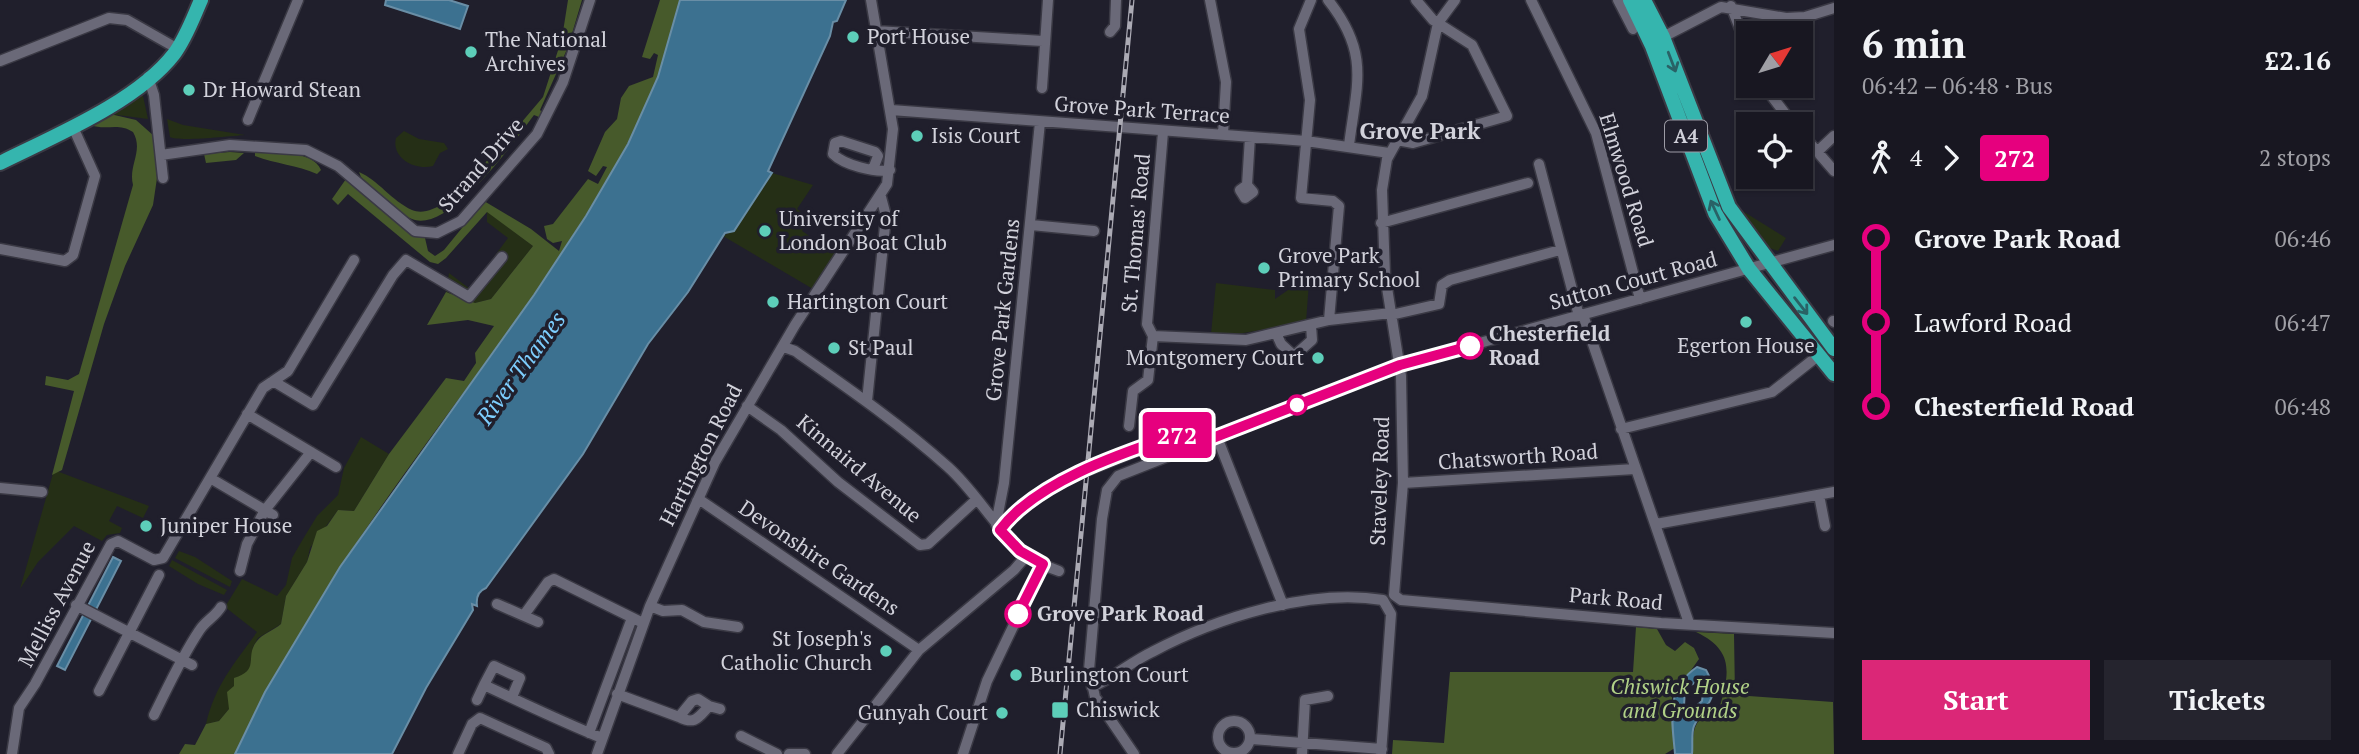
<!DOCTYPE html>
<meta charset="utf-8">
<style>
:root{--surface:#181721;--page:#25242e;--text:#f1f3f6;--muted:#9f9fa5;--line:#36363f;--accent:#db2777}
body{margin:0;font-family:"PT Serif",serif;background:var(--page);color:var(--text);height:100vh;display:flex;flex-direction:column;font-size:26px;white-space:nowrap}
*{box-sizing:border-box;margin:0}
p{font-size:23px;color:var(--muted)}
.icon{flex:none;width:38px;height:38px;fill:none;stroke:currentColor;stroke-width:2;stroke-linecap:round;stroke-linejoin:round}
.map{position:relative;flex:1;overflow:hidden}
.details{display:flex;flex-direction:column;background:var(--surface);width:525px}
.details>*{flex:none}
.badge{padding:0 14px;border-radius:5px;font-size:24px;line-height:46px}
.needle{width:46px;rotate:52deg}
.tools{position:absolute;left:1736px;top:21px;display:grid;gap:14px}
.tools a{display:grid;place-items:center;width:77px;height:77px;border-radius:0px;background:var(--surface);box-shadow:0 2px 5px #0004,0 0 0 2px var(--line);font-size:35px}
.map>.badge{position:absolute;translate:-50% -50%;box-shadow:0 0 0 4px #fff}
.legs{display:flex;align-items:center;gap:10px;height:77px;padding:0 28px;font-size:23px}
.legs p{margin-inline-start:auto}
.summary{display:flex;align-items:center;justify-content:space-between;height:119px;padding:0 28px}
h1{font-size:38px;font-weight:800;line-height:52px}
.action{display:flex;gap:14px;margin-top:auto;padding:14px 28px}
.action a{flex:1;height:80px;border-radius:0px;background:var(--accent);color:#fff;font-size:28px;font-weight:800;line-height:80px;text-align:center}
.action a+a{background:var(--page);color:var(--text)}
ul{padding:0 28px;list-style:none}
li{display:flex;align-items:center;gap:24px;height:84px;font-size:26px}
li i{display:grid;place-items:center;width:10px;height:100%;margin:0 9px;background:currentColor}
li i::after{content:'';width:18px;height:18px;margin:-9px;border:5px solid;border-radius:50%;background:var(--surface)}
li p{margin-inline-start:auto}
li:first-child i{background:linear-gradient(#0000 50%,currentColor 0)}
li:last-child i{background:linear-gradient(currentColor 50%,#0000 0)}
main{display:flex;flex:1;min-height:0}
.map>svg:first-child{display:block}
.green{fill:#252f16}
.forest{fill:#475a2b}
.water{fill:#3c7190;stroke:#698ea6;stroke-width:2;fill-rule:evenodd}
.lines{fill:none;stroke-linecap:round;stroke-linejoin:round}
.minor-casing{stroke:#3a3944;stroke-width:13}
.highway-casing{stroke:#3a3944;stroke-width:18}
.minor{stroke:#6a6978;stroke-width:10}
.highway{stroke:#35b5ae;stroke-width:14}
.rail-casing{stroke:#abaab4;stroke-width:5}
.rail{stroke:#201f2c;stroke-width:2.5;stroke-dasharray:8;stroke-linecap:butt}
.minor-bridge-casing{stroke:#3a3944;stroke-width:13;stroke-linecap:butt}
.minor-bridge{stroke:#6a6978;stroke-width:10}
.oneway{stroke:#296266}
.line-1-casing{stroke:#fff;stroke-width:16}
.line-1{stroke:#e6007e;stroke-width:10}
.poi-dot{fill:#5dceb9;stroke:#201f2c;stroke-width:2.5}
.stop-1-dot{fill:#fff;stroke:#e6007e;stroke-width:3.5}
.labels{text-anchor:middle;stroke-width:7;stroke-linejoin:round;paint-order:stroke}
.shield{fill:#201f2c;stroke:#9d9ca6;stroke-width:2}
.shield-label{font-size:19px;font-weight:bold;fill:#d2d2db}
.poi-label{font-size:21px;fill:#d2d2db;stroke:#201f2c;text-anchor:start}
.street-label{font-size:21px;fill:#d2d2db;stroke:#201f2c}
.stop-label{font-size:21px;font-weight:bold;fill:#d2d2db;stroke:#201f2c;text-anchor:start}
.park-label{font-size:21px;font-style:italic;fill:#b1d187;stroke:#201f2c}
.neighbourhood-label{font-size:23px;font-weight:bold;fill:#d2d2db;stroke:#201f2c}
.water-label{font-size:23px;font-style:italic;fill:#7dcefe;stroke:#201f2c}
</style>
<main>
<div class="map">
<svg width="1834" height="754" viewBox="0 0 1834 754">
<rect width="100%" height="100%" fill="#201f2c"/>
<!-- green -->
<path class="green" d="M140,96H143L148,119L110,114Z
M167,119L183,125L245,135C230,136 179,142 170,137Z
M404,131L419,139L444,143L448,149L440,153L433,166C415,171 391,158 396,138Z
M772,173L813,185L797,209L810,218L802,231L836,254L813,289L723,236L734,230Z
M1741,210L1786,238L1778,251L1767,247Z
M487,211L533,246L491,299L475,303L446,292L449,273L470,289L508,238L487,222Z
M1309,282L1306,322L1215,338L1211,334L1216,283L1275,290V299L1294,286Z
M361,437L389,454L354,511L338,510L310,548L307,562L286,596L281,624L258,638L253,647L251,667L234,686L229,709L219,721L206,724C215,685 234,664 257,632L225,607L242,579L277,596L286,585L292,558L303,539L317,516L338,495L344,468Z
M54,470L149,506L143,518L117,506L109,521L122,528L120,533L107,535L102,541L74,526L38,562L20,589Z
M179,551L195,557L232,581L230,587L175,558Z
M172,560L227,590L224,595L198,584L169,566Z"/>
<!-- forest -->
<path class="forest" d="M568,0H582L568,47L540,110L542,112L539,117L534,115C514,142 449,234 412,219C394,212 376,190 361,177L359,172C378,180 392,201 412,210C443,223 494,156 506,131L515,130L543,97L562,38Z
M660,0H686C669,49 652,97 628,143C567,263 479,368 402,477C339,565 282,657 235,754H179L185,744L195,745L206,724L219,721L229,709L227,692L234,686V678C261,670 244,657 257,641C262,634 274,630 281,624L286,596L307,562L317,531L327,526L338,510L354,511L389,454L446,378L464,381L476,363L475,353L494,326L468,320L427,325L446,292L475,303L491,299L533,246L487,212L446,258L438,264L430,262L348,194L338,205L332,199L346,179L409,232L425,238L428,251L435,256L444,250L484,201L531,229L559,251L562,241L553,243L547,239L544,226L553,224L588,179L598,184L607,167L603,166L596,176L588,171L605,132L617,119L621,98L629,86L653,77L658,55L654,53L650,59L642,57Z
M110,114L136,120L154,136L157,178L153,205L125,266L104,324L62,470L52,475L74,391L45,385L46,376L68,380L79,374L133,185C128,165 144,151 133,132C118,122 106,131 91,125Z
M230,152L244,153L236,160L206,163L204,154Z
M255,152C274,154 312,149 321,170L317,174C297,165 276,164 255,156Z
M1636,627L1657,629L1666,645L1675,651L1685,642L1694,648L1699,659L1672,697L1675,748L1665,754H1392L1393,740L1444,743L1450,672H1633Z
M1696,632L1734,634L1735,695L1833,702L1834,754H1692C1694,726 1692,720 1719,709C1730,673 1734,650 1696,632Z"/>
<!-- water -->
<path class="water" d="M386,0H449L468,6L460,29L385,5Z
M680,0H846L837,21L833,22L830,36L768,171L772,173L734,231L725,233L688,292L648,344L583,454L486,588C478,591 476,598 477,606L472,604L473,610L426,688L392,754H235L265,692L340,567L534,295L586,216L628,144L658,77Z
M113,557L121,561L65,670L57,666Z
M1697,667L1706,670C1723,700 1704,704 1694,726C1691,733 1693,746 1692,754H1675C1672,719 1665,689 1697,667ZM1698,681L1704,687L1702,701L1695,707L1684,706L1685,688Z"/>
<g class="lines">
<!-- minor casing -->
<g class="minor-casing">
<path id="minor" d="M1210,0L1226,82L1223,134
M1311,0L1299,29L1310,100L1301,198L1333,201L1339,206L1329,320
M1328,0C1370,53 1357,83 1349,145
M1455,0L1438,23L1422,96L1387,159L1382,190L1385,275L1401,376L1403,483L1394,595L1401,600L1661,623L1834,633
M1531,0L1596,133L1640,299
M1618,0L1633,29
M1731,6L1748,49
M876,31L1043,41
M1110,32L1115,26L1116,0
M1663,37L1721,7L1786,18L1805,17L1834,8
M0,61L109,18L127,20L178,49
M148,77L154,95L163,178
M1764,86L1793,124
M1042,88L1048,0
M891,110L1306,141L1389,153
M248,120L298,0
M1163,132L1147,324L1153,336L1246,340L1329,320L1391,313
M1801,133L1834,171
M1397,140L1413,143L1507,116L1472,45L1433,20L1416,0
M1817,152L1834,136
M161,155L230,145L306,150L338,166L415,231L437,233L461,221L537,134L563,82L590,0
M1539,164L1579,316
M873,169L878,156L875,152L841,141L835,143L833,154C844,165 875,173 890,170
M1247,185L1240,190L1245,198L1253,192L1247,185L1250,137
M1381,223L1528,183
M1031,225L1094,231
M0,249L65,261L73,255L95,176L73,127
M1391,315L1439,304L1442,285L1450,280L1560,250
M1583,315L1689,623
M1833,321L1834,322
M1276,333L1281,344L1294,356L1312,340L1311,325
M784,347L795,351C848,388 900,424 948,467C987,502 1006,554 1059,571
M273,381L313,405L393,275L406,260L469,297L502,257
M867,401L886,216L881,197
M747,406L781,430L838,482L920,545L928,544L976,500
M247,414L336,467
M1129,426L1133,391L1148,380L1153,336
M1621,429L1772,392L1819,355
M1181,433L1197,432L1205,441
M1217,437L1283,605
M210,478L273,515
M1403,483L1635,469
M0,488L42,492
M1819,495L1825,526
M697,501L703,502L919,650
M996,524L1004,483L1040,122
M1656,524L1834,492
M1000,530L1010,518L1038,495
M240,571L247,544L265,510L311,452
M497,604L538,622
M76,605L192,665
M650,606L663,611L682,610L704,622L738,627
M524,615L548,582L554,579L643,623
M1092,687C1113,678 1131,662 1152,652C1216,618 1310,588 1383,600L1391,614L1381,754
M99,691L159,575
M617,694L679,717
M512,697L520,678L494,666L484,685C523,703 562,722 602,738
M698,699L709,706C698,718 695,725 679,717L692,701Z
M477,700L484,685
M709,706L720,709
M154,715C168,687 181,658 199,631C205,621 215,617 221,607
M1218 737a16 16 0 1 1 32 0a16 16 0 1 1-32 0Z
M589,733L632,618
M741,736L777,754
M1251,739L1382,749
M12,754L19,708L35,684L111,544L118,541L154,560L163,558L263,388L288,371L354,260
M458,754L472,724L480,718L546,748L549,754
M597,754L650,606L715,462L795,325L887,184L893,129L871,0
M789,754H805
M837,754L919,650L1014,570L1027,555
M963,754L987,681L1043,564
M1134,754L1095,697L1089,670L1102,519L1107,490L1118,476L1400,365L1834,245
M1302,754L1305,700L1328,696"/>
</g>
<!-- highway casing -->
<g class="highway-casing">
<path id="highway" d="M1630,0L1652,46L1715,213L1749,269L1834,374
M1644,0L1663,37L1729,207L1834,349
M0,163C54,136 137,102 174,54C186,38 193,18 201,0"/>
</g>
<!-- minor -->
<use href="#minor" class="minor"/>
<!-- highway -->
<use href="#highway" class="highway"/>
<!-- rail casing -->
<g class="rail-casing">
<path id="rail" d="M1060,754L1132,0"/>
</g>
<!-- rail -->
<use href="#rail" class="rail"/>
<!-- minor-bridge casing -->
<g class="minor-bridge-casing">
<path id="minor-bridge" d="M1038,495L1071,477L1181,433"/>
</g>
<!-- minor-bridge -->
<use href="#minor-bridge" class="minor-bridge"/>
</g>
<!-- one-way arrows -->
<defs><path id="oneway-shaft" d="M-6 0H5M1.5-3L5.5 0L1.5 3" fill="none" stroke-width="1.6" stroke-linecap="round" stroke-linejoin="round" transform="scale(1.75)"/></defs>
<g class="oneway">
<use href="#oneway-shaft" transform="translate(1672 62) rotate(69)"/>
<use href="#oneway-shaft" transform="translate(1715 210) rotate(-115)"/>
<use href="#oneway-shaft" transform="translate(1801 306) rotate(52)"/>
</g>
<g class="lines">
<!-- line-1 casing -->
<g class="line-1-casing">
<path id="line-1" d="M1018,614L1043,564L1020,551L1000,530C1038,479 1129,451 1187,431L1197,432L1205,441L1400,365L1470,346"/>
</g>
<!-- line-1 -->
<use href="#line-1" class="line-1"/>
</g>
<!-- markers -->
<g class="poi-dot">
<circle cx="853" cy="37" r="7"/>
<circle cx="471" cy="52" r="7"/>
<circle cx="189" cy="90" r="7"/>
<circle cx="917" cy="136" r="7"/>
<circle cx="765" cy="231" r="7"/>
<circle cx="1264" cy="268" r="7"/>
<circle cx="773" cy="302" r="7"/>
<circle cx="1746" cy="322" r="7"/>
<circle cx="834" cy="348" r="7"/>
<circle cx="1318" cy="358" r="7"/>
<circle cx="146" cy="526" r="7"/>
<circle cx="886" cy="651" r="7"/>
<circle cx="1016" cy="675" r="7"/>
<rect x="1051" y="701" width="18" height="18" rx="3.5"/>
<circle cx="1002" cy="713" r="7"/>
</g>
<g class="stop-1-dot">
<circle cx="1470" cy="346" r="12"/>
<circle cx="1297" cy="405" r="9"/>
<circle cx="1018" cy="614" r="12"/>
</g>
<g class="labels">
<!-- shield labels -->
<rect class="shield" x="1665" y="120.5" width="42" height="31" rx="5"/>
<g class="shield-label">
<text x="1686" y="143">A4</text>
</g>
<!-- poi labels -->
<g class="poi-label">
<text x="867" y="44">Port House</text>
<text x="485" y="47">The National<tspan x="485" dy="24">Archives</tspan></text>
<text x="203" y="97">Dr Howard Stean</text>
<text x="931" y="143">Isis Court</text>
<text x="779" y="226">University of<tspan x="779" dy="24">London Boat Club</tspan></text>
<text x="1278" y="263">Grove Park<tspan x="1278" dy="24">Primary School</tspan></text>
<text x="787" y="309">Hartington Court</text>
<text x="1746" y="353" text-anchor="middle">Egerton House</text>
<text x="848" y="355">St Paul</text>
<text x="1304" y="365" text-anchor="end">Montgomery Court</text>
<text x="160" y="533">Juniper House</text>
<text x="872" y="646" text-anchor="end">St Joseph's<tspan x="872" dy="24">Catholic Church</tspan></text>
<text x="1030" y="682">Burlington Court</text>
<text x="1076" y="717">Chiswick</text>
<text x="988" y="720" text-anchor="end">Gunyah Court</text>
</g>
<!-- street labels -->
<g class="street-label">
<text transform="translate(1142 110) rotate(4)" y="7">Grove Park Terrace</text>
<text transform="translate(481 165) rotate(-49)" y="7">Strand Drive</text>
<text transform="translate(1626 180) rotate(73)" y="7">Elmwood Road</text>
<text transform="translate(1136 233) rotate(-85)" y="7">St. Thomas' Road</text>
<text transform="translate(1633 281) rotate(-15)" y="7">Sutton Court Road</text>
<text transform="translate(1003 310) rotate(-84)" y="7">Grove Park Gardens</text>
<text transform="translate(701 455) rotate(-63)" y="7">Hartington Road</text>
<text transform="translate(1518 457) rotate(-4)" y="7">Chatsworth Road</text>
<text transform="translate(859 469) rotate(40)" y="7">Kinnaird Avenue</text>
<text transform="translate(1380 481) rotate(-88)" y="7">Staveley Road</text>
<text transform="translate(819 558) rotate(34)" y="7">Devonshire Gardens</text>
<text transform="translate(1616 599) rotate(5)" y="7">Park Road</text>
<text transform="translate(57 604) rotate(-62)" y="7">Melliss Avenue</text>
</g>
<!-- stop labels -->
<g class="stop-label">
<text x="1489" y="341">Chesterfield<tspan x="1489" dy="24">Road</tspan></text>
<text x="1037" y="621">Grove Park Road</text>
</g>
<!-- park labels -->
<g class="park-label">
<text x="1680" y="694">Chiswick House<tspan x="1680" dy="24">and Grounds</tspan></text>
</g>
<!-- neighbourhood labels -->
<g class="neighbourhood-label">
<text x="1420" y="139">Grove Park</text>
</g>
<!-- water labels -->
<g class="water-label">
<text transform="translate(521 368) rotate(-54)" y="8">River Thames</text>
</g>
</g>
</svg>
<div class="tools">
<a><svg class="needle" viewBox="-14 -14 28 28"><path d="M0-13l5 13h-10z" fill="#e53935"/><path d="M0 13l5-13h-10z" fill="#9f9fa5"/></svg></a>
<a><svg class="icon" aria-label="locate" viewBox="0 0 24 24"><circle cx="12" cy="12" r="6"/><path d="M12 2v4M12 18v4M2 12h4M18 12h4"/></svg></a>
</div>
<b class="badge" style="left:1177px;top:435px;background:#e6007e;color:#fff">272</b>
</div>
<section class="details">
<div class="summary"><div><h1>6 min</h1><p>06:42 – 06:48 · Bus</p></div><b>£2.16</b></div>
<div class="legs"><svg class="icon" aria-label="walk" viewBox="0 0 24 24"><circle cx="13" cy="4" r="2"/><path d="M13 8l-2 6 4 7M11 14l-3 7M7 12l3-4h3l4 4"/></svg>4<svg class="icon" aria-label="forward" viewBox="0 0 24 24"><path d="M9 5l7 7-7 7"/></svg><b class="badge" style="background:#e6007e;color:#fff">272</b><p>2 stops</p></div>
<ul>
<li><i style="color:#e6007e"></i><b>Grove Park Road</b><p>06:46</p></li>
<li><i style="color:#e6007e"></i><span>Lawford Road</span><p>06:47</p></li>
<li><i style="color:#e6007e"></i><b>Chesterfield Road</b><p>06:48</p></li>
</ul>
<div class="action"><a>Start</a><a>Tickets</a></div>
</section>
</main>
